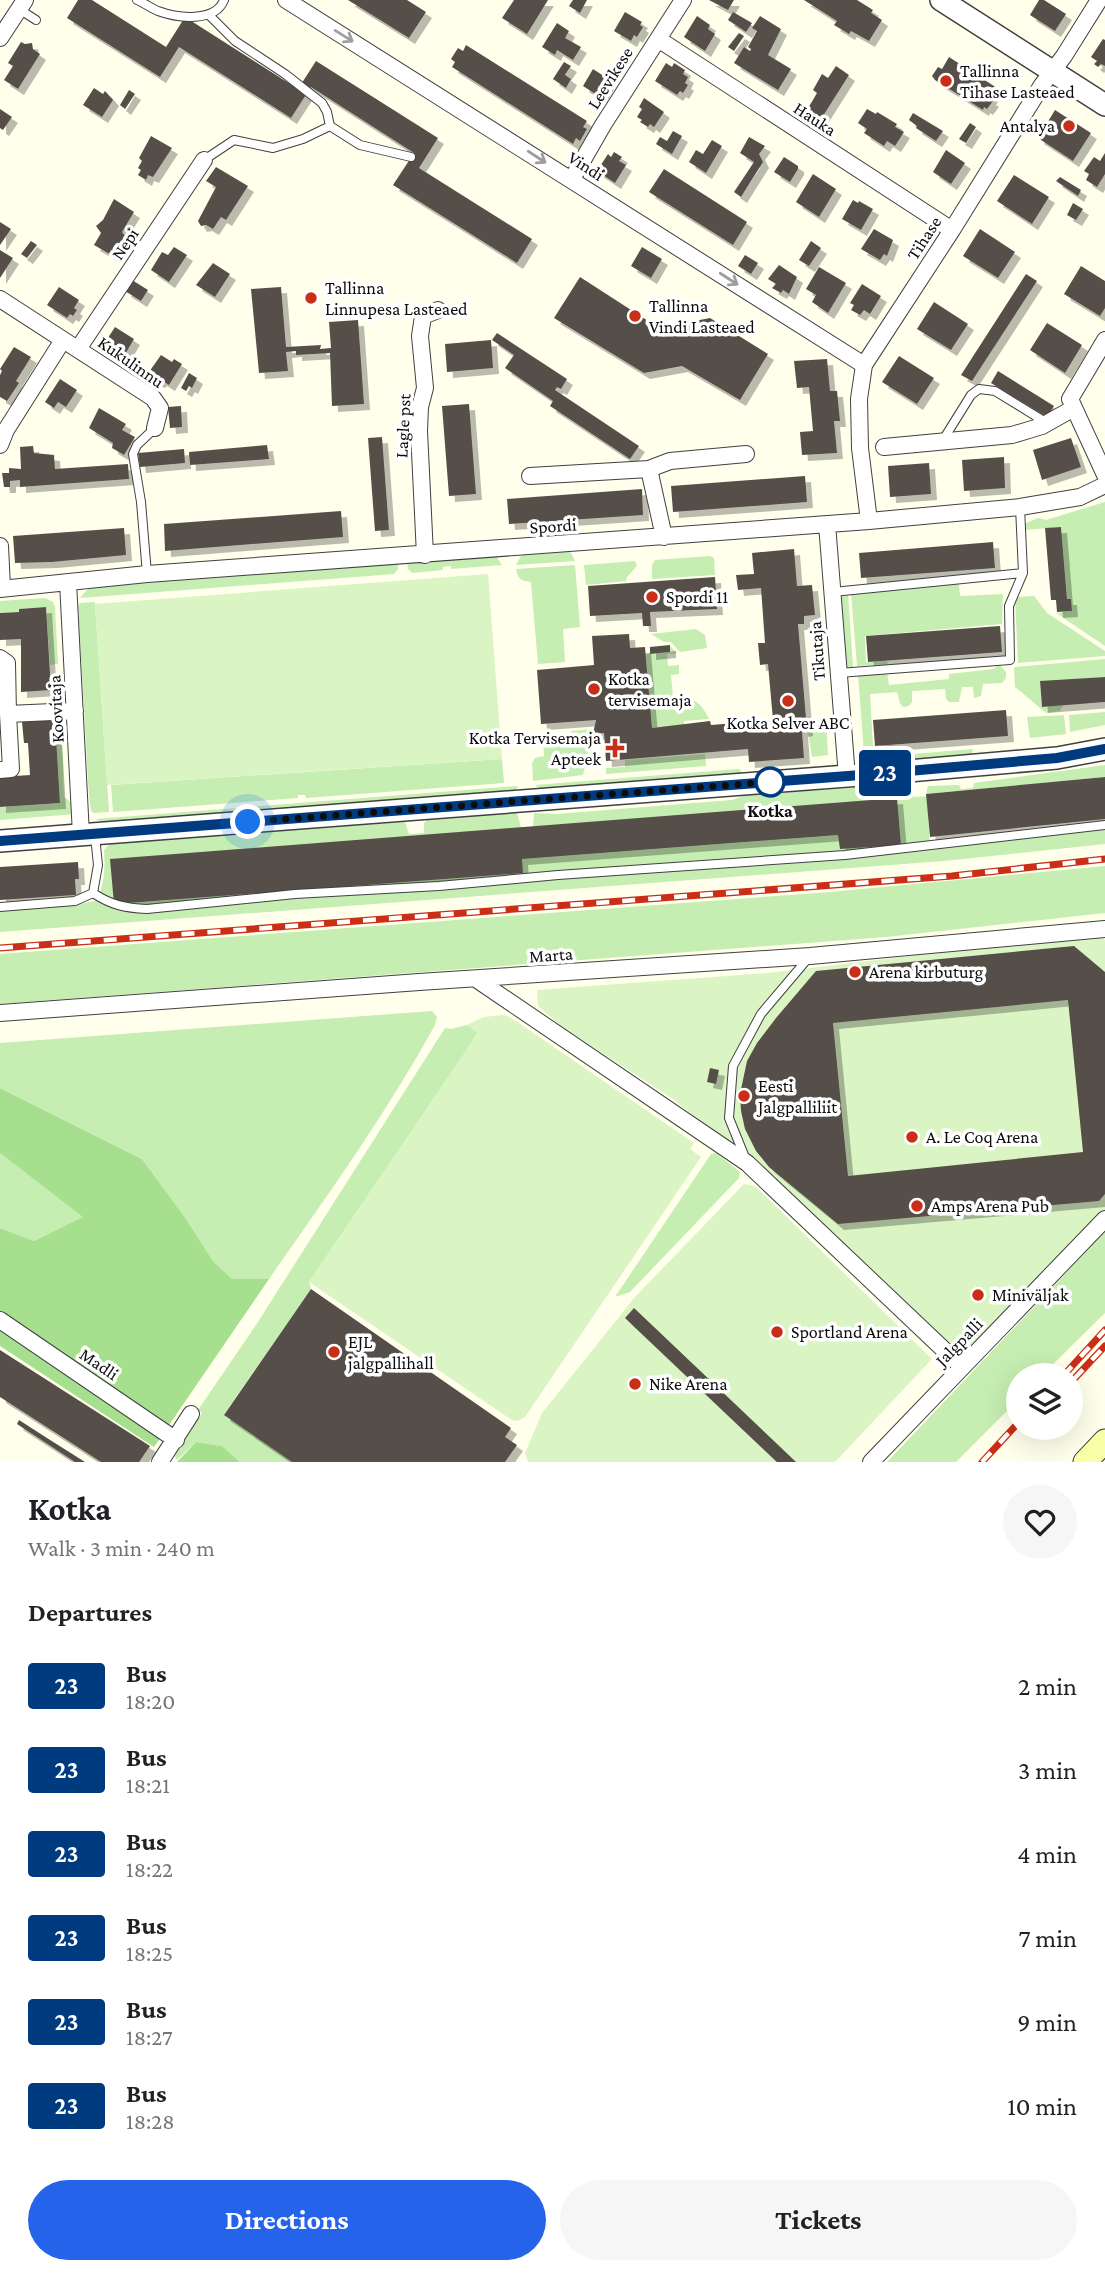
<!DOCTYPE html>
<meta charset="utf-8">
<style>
:root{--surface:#fff;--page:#f6f6f6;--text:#202124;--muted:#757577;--accent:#2563eb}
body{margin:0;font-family:"Crimson Pro",serif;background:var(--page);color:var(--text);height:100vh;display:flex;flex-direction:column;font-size:26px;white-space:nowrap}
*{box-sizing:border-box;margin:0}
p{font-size:23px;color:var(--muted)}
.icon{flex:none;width:38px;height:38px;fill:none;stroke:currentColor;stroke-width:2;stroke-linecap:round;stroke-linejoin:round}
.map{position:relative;height:1462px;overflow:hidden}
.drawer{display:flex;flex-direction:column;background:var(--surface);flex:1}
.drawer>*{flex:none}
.badge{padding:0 14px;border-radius:5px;font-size:24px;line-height:46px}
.buttons{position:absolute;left:1006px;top:1363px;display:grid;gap:14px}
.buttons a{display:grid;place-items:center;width:77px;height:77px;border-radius:50%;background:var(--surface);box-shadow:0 7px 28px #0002;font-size:35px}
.you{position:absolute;width:35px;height:35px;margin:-18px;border:5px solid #fff;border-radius:50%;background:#1a73e8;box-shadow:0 0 0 10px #1a73e833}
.map>.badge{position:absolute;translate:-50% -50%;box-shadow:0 0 0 4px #fff}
h2{padding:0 28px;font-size:26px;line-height:63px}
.round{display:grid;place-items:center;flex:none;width:74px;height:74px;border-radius:37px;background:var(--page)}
.summary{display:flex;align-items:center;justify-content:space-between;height:119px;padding:0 28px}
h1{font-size:33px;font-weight:700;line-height:52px}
.action{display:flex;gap:14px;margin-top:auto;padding:14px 28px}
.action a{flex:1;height:80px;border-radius:42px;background:var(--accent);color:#fff;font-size:28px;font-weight:700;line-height:80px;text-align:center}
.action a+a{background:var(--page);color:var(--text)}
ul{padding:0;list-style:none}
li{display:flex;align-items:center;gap:21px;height:84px;padding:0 28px}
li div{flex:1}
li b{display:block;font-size:26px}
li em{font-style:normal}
li .badge{min-width:77px;font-weight:700;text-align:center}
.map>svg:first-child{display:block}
.green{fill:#c6edb2}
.forest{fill:#a6e08f}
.pitch{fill:#dbf4c4}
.building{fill:#565048;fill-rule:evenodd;filter:url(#shadow)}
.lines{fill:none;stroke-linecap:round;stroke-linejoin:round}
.service-casing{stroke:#404040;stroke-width:10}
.minor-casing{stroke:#404040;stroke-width:18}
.tertiary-casing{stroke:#404040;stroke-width:24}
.secondary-casing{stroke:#2f2f2f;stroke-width:25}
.service{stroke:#fff;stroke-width:8}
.minor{stroke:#fff;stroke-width:16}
.tertiary{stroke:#fff;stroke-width:21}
.secondary{stroke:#f9ffa7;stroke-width:23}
.rail-casing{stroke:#ca2e17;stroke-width:7}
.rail{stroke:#fff;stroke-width:4.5;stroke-dasharray:13;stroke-linecap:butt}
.oneway{stroke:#9e9e9e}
.line-casing{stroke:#fff;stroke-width:16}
.line{stroke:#003b80;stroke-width:10}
.walk{stroke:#0d0d0d;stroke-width:7;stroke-dasharray:0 12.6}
.poi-dot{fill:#ca2e17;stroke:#fff;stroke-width:2.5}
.stop-dot{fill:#fff;stroke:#003b80;stroke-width:3.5}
.labels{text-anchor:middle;stroke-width:7;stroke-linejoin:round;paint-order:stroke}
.poi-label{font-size:18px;fill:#0d0d0d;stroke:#fff;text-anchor:start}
.street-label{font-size:18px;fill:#0d0d0d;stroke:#fff}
.stop-label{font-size:18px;font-weight:bold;fill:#0d0d0d;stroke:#fff}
</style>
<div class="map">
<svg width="1105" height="1462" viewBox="0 0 1105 1462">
<defs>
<filter id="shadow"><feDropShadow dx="6" dy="6" stdDeviation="0" flood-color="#0004"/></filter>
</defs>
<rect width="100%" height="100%" fill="#ffffec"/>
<!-- green -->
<path class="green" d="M1105,502V646L1056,613L1072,611L1067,599L1061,527L1024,530V524L1038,518L1046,520Z
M570,551L575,561L516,565L522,554Z
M496,556L502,565L451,569V566L443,567V570L412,573L408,569L407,562Z
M710,556L714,558L715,575L652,579V565L655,560Z
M635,561L637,566L627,577L626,581L586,585L584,565Z
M398,562V569L394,574L80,598L87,590L96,587Z
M575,565L580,627L563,629L565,662L538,664L531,582C522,581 518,580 516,569Z
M959,584L960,596L1003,594L1002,624L865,636L866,662L887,661L888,664L857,666L851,593Z
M848,593L853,668L849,669L846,666L841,600V596Z
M1034,596L1047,613L1105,651V656L1018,663L1015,597Z
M45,598L53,602L55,607L58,664L50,665L46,607L19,609V612L0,613V601Z
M95,602L109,812L94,813L91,811L89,796L78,606L80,603Z
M696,629L705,635L707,648L680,652L671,642H664L651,634Z
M670,646L677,653L667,654L668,666L679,665V674L671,675L673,697C691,696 701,701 709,719L684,721V726L652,728L646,654L670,652Z
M1105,659V677L1040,682L1042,707L1063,705L1060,711L1046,713L1015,687L1014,668L1016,667Z
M999,664L1006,672V678L1002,683L983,684L981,696L974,698L973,687H962L959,702H949L946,699L945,689L912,691V702L909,706L903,707L900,703L897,692L870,694L873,746L893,745V750L864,753L858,674L887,672L889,685L949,679V674L994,669Z
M1105,712V725L1070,732L1069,715Z
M23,715L61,716L64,797L76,806V814L0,820V807L60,803L55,720L22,722Z
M1064,715L1066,734L1030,738L1027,717Z
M823,720L826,721L828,755L812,757L807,725H810V721Z
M594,729L583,775L533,781L532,763L535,758L544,756L543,741L571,739V731Z
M973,749L972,754L966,755L876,763L877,757Z
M705,754L706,766L606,774V768L625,767V760Z
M502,759L504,783L306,798L305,795H298V798L113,812L111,785Z
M1105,765V777L926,794L928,786L959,785L961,789L973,788L974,783Z
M738,769L741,770V773L539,788L535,785Z
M518,786L516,790L467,795L103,822L95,819Z
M867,787L868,790L910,788L914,797L927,796L930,849L1105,829V844L944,861L0,932V911L67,906L96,901C105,885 105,868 104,850L110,843L405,822L409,834L424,833V823L427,820L517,813L521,827H533L534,813L557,814L732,800L746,795Z
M1105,866V913L886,937L0,1004V954L830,892Z
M432,1011L437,1017L435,1025C386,1114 327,1196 269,1279H232L213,1261L186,1219L142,1159L0,1088V1043Z
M467,1025L478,1032L466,1051L309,1282L311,1289L224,1414L292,1462H240L222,1446L196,1442L177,1460L174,1455L202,1413L198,1410L256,1325L445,1028L451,1029Z
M0,1153L84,1217L34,1241L0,1228Z
M716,1153L740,1172L739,1178L630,1292L615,1297L711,1154Z
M1105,1232V1313L1042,1375L1018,1376V1400L956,1462H887Z"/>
<!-- forest -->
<path class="forest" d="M0,1088L142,1159L186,1219L213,1261L232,1279H269L154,1447L0,1346V1228L34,1241L83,1217L0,1153Z
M196,1442L222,1446L240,1462H177Z"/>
<!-- pitch -->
<path class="pitch" d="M488,574L502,759L107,785L95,604Z
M1097,934L1105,940V1212C1080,1237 985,1349 956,1351L880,1277L699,1120L673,1099L561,1026L538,1006L537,990L768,973Z
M502,1015L510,1017L694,1143L690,1149L701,1157L525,1417L518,1421L512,1420L309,1282L478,1033L467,1025L484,1017Z
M744,1184L755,1186L932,1359L835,1462H528L525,1453L542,1413L635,1297Z"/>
<!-- building -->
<path class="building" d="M78,0H92L166,47L185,17L298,89L316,61L438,138L419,168L532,239L517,263L393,185L414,153L311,87L291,118L179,47L160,77L67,18Z
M348,0H407L426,12L409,38Z
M514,0H548L527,34L502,18Z
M573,0H587L580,13L569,6Z
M709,0H734L728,10Z
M804,0H857L873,10L871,13L882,20L869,41L851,31L849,34L834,25L837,21Z
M1039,0H1044L1066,14L1055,31L1030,15Z
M625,12L642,22L640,25L643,27L637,37L634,35L631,41L614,31Z
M733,12L752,23L746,32L728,20Z
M697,16L710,25L708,29L715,34L705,51L684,37Z
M760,16L781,29L768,55L791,69L778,90L734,63L744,47L750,51L751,49L748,47L757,31L752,28Z
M557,23L569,31L565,38L581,47L573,60L557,50L555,55L542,47Z
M739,33L744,36L734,51L728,47Z
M1103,39L1105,40V66L1101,64L1098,67L1094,64L1097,61L1091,57Z
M21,42L25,44L32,43L33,49L40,54L18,89L4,80L13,66L8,63Z
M466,45L587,121L583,127L587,129L580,141L576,138L573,144L452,67L455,62L451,59L458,48L463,51Z
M949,57L997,88L990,99L993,101L987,109L984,107L983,110L935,80L932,76L938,67L942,69Z
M564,62L571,66L565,75L571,79L566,88L553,79Z
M666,63L672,67L674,63L685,70L683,74L688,77L685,83L688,85L683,93L680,91L677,95L655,81Z
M836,66L849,75L821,119L807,110L817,93L813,90L822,74L828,78Z
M593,69L610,80L600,97L583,86Z
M94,88L103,94L105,91L113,100L102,117L83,105Z
M129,90L135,94L125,109L120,105Z
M644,98L664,112L654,127L650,124L648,127L640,122L642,120L637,117L642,109L639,107Z
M0,109L12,117L3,130L0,128Z
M867,109L876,114L877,112L897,124L895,127L904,132L895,146L887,141L884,146L864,133L867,129L858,123Z
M1055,110L1091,133L1073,161L1038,138Z
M913,113L943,131L936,141L916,128L917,126L909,120Z
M970,123L976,127L966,143L959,139Z
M673,131L682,136L672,154L656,144L660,137L667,141Z
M151,136L172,148L153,177L148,175L146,180L138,175L141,170L138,168L142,161L139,158Z
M749,137L765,146L759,154L763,162L741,197L734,192L754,162L740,153Z
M712,140L722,146L706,173L689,162L696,150L703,154Z
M946,150L965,163L951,184L933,172Z
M614,152L622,157L619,161L626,165L615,183L597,171L608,154L611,157Z
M1105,153V174L1097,187L1086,180L1089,174L1084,171L1094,157L1100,161Z
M784,157L798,166V169L790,182L774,172Z
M216,167L248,186L226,220L221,217L213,229L206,225L201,226L198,221L216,187L206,181Z
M664,169L747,222L733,245L649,192Z
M813,174L836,189L819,217L796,202Z
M1014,175L1049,197L1032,224L997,201Z
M1060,177L1081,190L1078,196L1056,181Z
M114,199L134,212L122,232L126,237L113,256L94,245L101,233L96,226L103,220Z
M853,200L858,203L859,201L873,209L861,230L842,219Z
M1073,203L1083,209L1076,220L1067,215Z
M0,222L11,229L0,245Z
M874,229L893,240L887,256L884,254L880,260L861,249Z
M980,229L1015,252L998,278L963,256Z
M31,241L37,245L27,258L21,254Z
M811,241L821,248L809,266L799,260Z
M174,247L187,255L169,282L151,270L162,252L168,255Z
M642,247L662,259L651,278L631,266Z
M0,250L13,258L0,278Z
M745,255L758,263L751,274L738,266Z
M213,263L230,274L215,297L196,285Z
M779,265L797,277L789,294L783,290L781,293L772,288L776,284L768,279Z
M1081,266L1105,281V308L1100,316L1064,294Z
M819,267L846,283L828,313L812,302L816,295L806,289Z
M1026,274L1037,281L972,381L961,375Z
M580,277L659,328L710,318L768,354L740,400L682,366L644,373L554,318Z
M132,280L148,290L141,301L125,291Z
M862,284L881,296L870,314L864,310L860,315L851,310L854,305L850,303Z
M59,287L79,300L74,308L77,310L73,316L70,314L67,318L47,305Z
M281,287L286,347L321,345L320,349L331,348L329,322L358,320L364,404L332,406L330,353L296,355V351L286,352L288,371L259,373L251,289Z
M934,302L968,324L951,350L917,329Z
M1047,323L1082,345L1065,373L1030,350Z
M115,327L134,339L124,356L104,344Z
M497,333L567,379L561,389L557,387L555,390L639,446L630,459L550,406L553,401L505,368L514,355L492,340Z
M491,340L493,368L447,372L445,344Z
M14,347L31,357L16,381L19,383L7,401L0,397V375L2,371L0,369Z
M161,355L172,362L174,359L182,364L169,385L161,380L159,382L154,380L156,377L149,372Z
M899,356L934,378L917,404L882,382Z
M827,359L830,391H837L840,421H834L837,453L802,455L800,432L813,431L809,387L797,388L794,361Z
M998,371L1054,406L1047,417L991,383Z
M189,373L197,378L192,388L189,386L186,391L181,388Z
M60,379L77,390L66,407L58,402L54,408L45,402Z
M469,404L476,494L449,496L442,406Z
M181,406L182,427L170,428L168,407Z
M99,408L126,424L122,430L135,437L124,455L112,448L113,443L89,428Z
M382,437L389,530L375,531L368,438Z
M1071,438L1081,467L1042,480L1033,450Z
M267,445L269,459L190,465L189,452Z
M33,446L34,453L54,455L55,469L128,464L129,479L20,487V480L10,481V487H4L2,473H9V468L21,469L20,447Z
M184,449L185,463L140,467L138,453Z
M1004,457L1005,488L964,491L962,460Z
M929,463L931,494L890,497L888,466Z
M805,476L807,502L673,512L671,486Z
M642,489L643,515L509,524L507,499Z
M341,511L343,537L165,551L164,524Z
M1061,527L1067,599H1071L1072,611L1057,612L1056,600H1051L1045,528Z
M124,528L126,555L52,562L15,563L13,536Z
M993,542L995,568L861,578L859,553Z
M794,549L797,586L812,585L815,615L804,616V624H798L807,730L802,731L804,758L749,762L748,749L606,761L604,733L593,734L596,720L541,724L537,670L594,665L592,636L629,634L630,648L645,647L652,728L710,721L711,725L773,720L768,664L760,665L758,643H765L761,588L738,590L736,575L754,574L752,553Z
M715,577L717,609L650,612L651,626H643L642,613L590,616L588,586Z
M46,607L51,690L21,692V639L0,640V613L19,612V609Z
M1000,626L1002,652L868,662L866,636Z
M670,645V652L650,654V647Z
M1105,677V702L1042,707L1040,681Z
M1006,710L1008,736L875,746L873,720Z
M55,720L60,803L0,807V777L30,775L28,743H24L22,722Z
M1105,777V819L930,837L926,794Z
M897,798L901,845L840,849L838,835L522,859L523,873L114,904L110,859Z
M78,862L79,879H75L76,895L0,900V867Z
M1074,946L1105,972V1194L1099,1201L838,1224L769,1167L756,1151L745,1129L741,1111L740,1094L747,1061L757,1043L776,1018L816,971ZM1068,1000L1083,1152L848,1176L833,1023Z
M710,1068L719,1070L716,1084L707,1082Z
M311,1289L511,1428L505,1437L517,1445L505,1462H292L224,1415Z
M634,1308L796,1462H777L625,1318Z
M0,1350L150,1446L139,1462H101L0,1397Z
M19,1420L47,1438L85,1462H75L17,1424Z"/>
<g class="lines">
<!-- service casing -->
<g class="service-casing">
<path id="service" d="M137,0C144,3 151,8 158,11C177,18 215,23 224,0
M19,9L36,20
M209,15L235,41L285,74L322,103L327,112L330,126
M204,160L234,140L273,148L303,139L330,126L360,145L411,157
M943,440L971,395L979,389L995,391L1047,423
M1020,507L1023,573
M147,574L141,502L133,454L137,445L155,428
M833,592L1023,573L1009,606L1010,660L839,673
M93,893C111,905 125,908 147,909L295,894L439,886L558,875L845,855L1105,825
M0,907L75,901L93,893L98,865L95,836
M746,1160L729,1118L733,1066L761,1014L810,956"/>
</g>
<!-- minor casing -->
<g class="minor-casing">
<path id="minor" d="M286,0L864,365
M0,38L25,0
M658,39L952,230
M572,179L603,125L683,0
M0,299L153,398L160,408L155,428
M1105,340L1070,399L1105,475
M78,349L204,160
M0,445L6,430L63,340
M884,447L1012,435L1042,426L1074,408
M530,476L649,469
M869,521L860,448L859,399L864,365L952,230L1042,85L1064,56L1099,0
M827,524L847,777
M664,537L649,469L670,461L746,454
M0,546L2,588
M425,555L419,431L420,407L425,388L420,336L423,316L438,310
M68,582L81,835
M0,589L147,574L869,521L1020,507L1080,497L1105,485
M0,658L7,663L8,714
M0,770L11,769L8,714L75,711
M476,979L747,1163L961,1366
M0,1013L419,982L810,956L1105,929
M0,1320L176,1440
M160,1462L191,1414
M871,1462L1105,1219"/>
</g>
<!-- tertiary casing -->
<g class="tertiary-casing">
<path id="tertiary" d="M941,0L1105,105
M0,841L874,774L1057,758L1105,749"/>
</g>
<!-- secondary casing -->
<g class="secondary-casing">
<path id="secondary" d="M1085,1462L1105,1441"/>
</g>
<!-- service -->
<use href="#service" class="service"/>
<!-- minor -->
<use href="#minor" class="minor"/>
<!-- tertiary -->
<use href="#tertiary" class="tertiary"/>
<!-- secondary -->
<use href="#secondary" class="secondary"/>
<!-- rail casing -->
<g class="rail-casing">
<path id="rail" d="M0,948L952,876L1105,859
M1063,1376L1105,1330
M1074,1379L1105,1346
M982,1462L1018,1423"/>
</g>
<!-- rail -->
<use href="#rail" class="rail"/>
</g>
<!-- one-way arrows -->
<defs><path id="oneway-shaft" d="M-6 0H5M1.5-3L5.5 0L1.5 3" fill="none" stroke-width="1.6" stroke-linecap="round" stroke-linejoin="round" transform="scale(1.75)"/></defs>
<g class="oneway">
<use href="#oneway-shaft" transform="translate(344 36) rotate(32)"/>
<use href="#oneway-shaft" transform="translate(537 157) rotate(33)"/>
<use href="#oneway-shaft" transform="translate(729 279) rotate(33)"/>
</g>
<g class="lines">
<!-- line casing -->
<g class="line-casing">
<path id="line" d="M0,841L874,774L1057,758L1105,749"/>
</g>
<!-- line -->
<use href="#line" class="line"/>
<!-- walk -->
<path class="walk" d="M248,822L770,782"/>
</g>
<!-- markers -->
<g class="poi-dot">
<circle cx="946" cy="81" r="7"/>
<circle cx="1069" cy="126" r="7"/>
<circle cx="311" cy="298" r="7"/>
<circle cx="635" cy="316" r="7"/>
<circle cx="652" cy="597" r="7"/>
<circle cx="594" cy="689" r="7"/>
<circle cx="788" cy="701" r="7"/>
<path d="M611.5 737.5h7v7h7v7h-7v7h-7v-7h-7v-7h7z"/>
<circle cx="855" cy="972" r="7"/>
<circle cx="744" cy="1096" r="7"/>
<circle cx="912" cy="1137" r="7"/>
<circle cx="917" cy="1206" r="7"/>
<circle cx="978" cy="1295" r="7"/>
<circle cx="777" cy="1332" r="7"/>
<circle cx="334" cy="1352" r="7"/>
<circle cx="635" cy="1384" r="7"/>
</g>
<circle class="stop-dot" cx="770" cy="782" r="14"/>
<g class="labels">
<!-- poi labels -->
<g class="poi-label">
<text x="960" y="77">Tallinna<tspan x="960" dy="21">Tihase Lasteaed</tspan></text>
<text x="1055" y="132" text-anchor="end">Antalya</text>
<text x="325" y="294">Tallinna<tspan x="325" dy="21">Linnupesa Lasteaed</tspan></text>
<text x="649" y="312">Tallinna<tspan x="649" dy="21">Vindi Lasteaed</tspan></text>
<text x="666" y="603">Spordi 11</text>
<text x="608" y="685">Kotka<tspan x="608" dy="21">tervisemaja</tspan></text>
<text x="788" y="729" text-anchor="middle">Kotka Selver ABC</text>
<text x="601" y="744" text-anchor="end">Kotka Tervisemaja<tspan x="601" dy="21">Apteek</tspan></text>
<text x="869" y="978">Arena kirbuturg</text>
<text x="758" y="1092">Eesti<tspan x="758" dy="21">Jalgpalliliit</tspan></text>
<text x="926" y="1143">A. Le Coq Arena</text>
<text x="931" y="1212">Amps Arena Pub</text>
<text x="992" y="1301">Miniväljak</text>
<text x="791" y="1338">Sportland Arena</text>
<text x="348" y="1348">EJL<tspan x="348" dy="21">jalgpallihall</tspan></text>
<text x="649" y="1390">Nike Arena</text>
</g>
<!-- street labels -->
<g class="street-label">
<text transform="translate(610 78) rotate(-58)" y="6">Leevikese</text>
<text transform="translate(815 119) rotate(33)" y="6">Hauka</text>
<text transform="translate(586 166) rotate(33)" y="6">Vindi</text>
<text transform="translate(924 238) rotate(-57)" y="6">Tihase</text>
<text transform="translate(125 244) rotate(-56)" y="6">Nepi</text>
<text transform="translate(131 362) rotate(35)" y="6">Kukulinnu</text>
<text transform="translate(403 426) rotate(-87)" y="6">Lagle pst</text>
<text transform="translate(553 526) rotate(-4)" y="6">Spordi</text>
<text transform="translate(817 651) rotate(-94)" y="6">Tikutaja</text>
<text transform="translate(56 709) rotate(-93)" y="6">Koovitaja</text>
<text transform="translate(551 955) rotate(-4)" y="6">Marta</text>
<text transform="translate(959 1342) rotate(-46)" y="6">Jalgpalli</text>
<text transform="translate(99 1364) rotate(34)" y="6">Madli</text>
</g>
<!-- stop labels -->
<g class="stop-label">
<text x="770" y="817">Kotka</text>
</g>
</g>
</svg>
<div class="buttons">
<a><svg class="icon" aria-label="layers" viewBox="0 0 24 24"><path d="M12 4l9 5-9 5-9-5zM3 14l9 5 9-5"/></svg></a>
</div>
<div class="you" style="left:248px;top:822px"></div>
<b class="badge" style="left:885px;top:773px;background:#003b80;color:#fff">23</b>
</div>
<section class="drawer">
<div class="summary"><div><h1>Kotka</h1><p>Walk · 3 min · 240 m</p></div><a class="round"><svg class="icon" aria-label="heart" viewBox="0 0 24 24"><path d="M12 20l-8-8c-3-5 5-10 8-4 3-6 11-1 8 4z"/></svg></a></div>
<h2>Departures</h2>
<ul>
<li><span class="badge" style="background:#003b80;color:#fff">23</span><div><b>Bus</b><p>18:20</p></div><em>2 min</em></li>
<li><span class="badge" style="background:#003b80;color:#fff">23</span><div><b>Bus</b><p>18:21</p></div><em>3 min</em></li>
<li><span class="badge" style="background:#003b80;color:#fff">23</span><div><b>Bus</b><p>18:22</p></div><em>4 min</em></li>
<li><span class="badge" style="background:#003b80;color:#fff">23</span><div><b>Bus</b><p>18:25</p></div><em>7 min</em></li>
<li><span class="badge" style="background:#003b80;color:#fff">23</span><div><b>Bus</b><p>18:27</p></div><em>9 min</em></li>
<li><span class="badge" style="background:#003b80;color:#fff">23</span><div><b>Bus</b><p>18:28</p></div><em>10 min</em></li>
</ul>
<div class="action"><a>Directions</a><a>Tickets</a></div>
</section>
